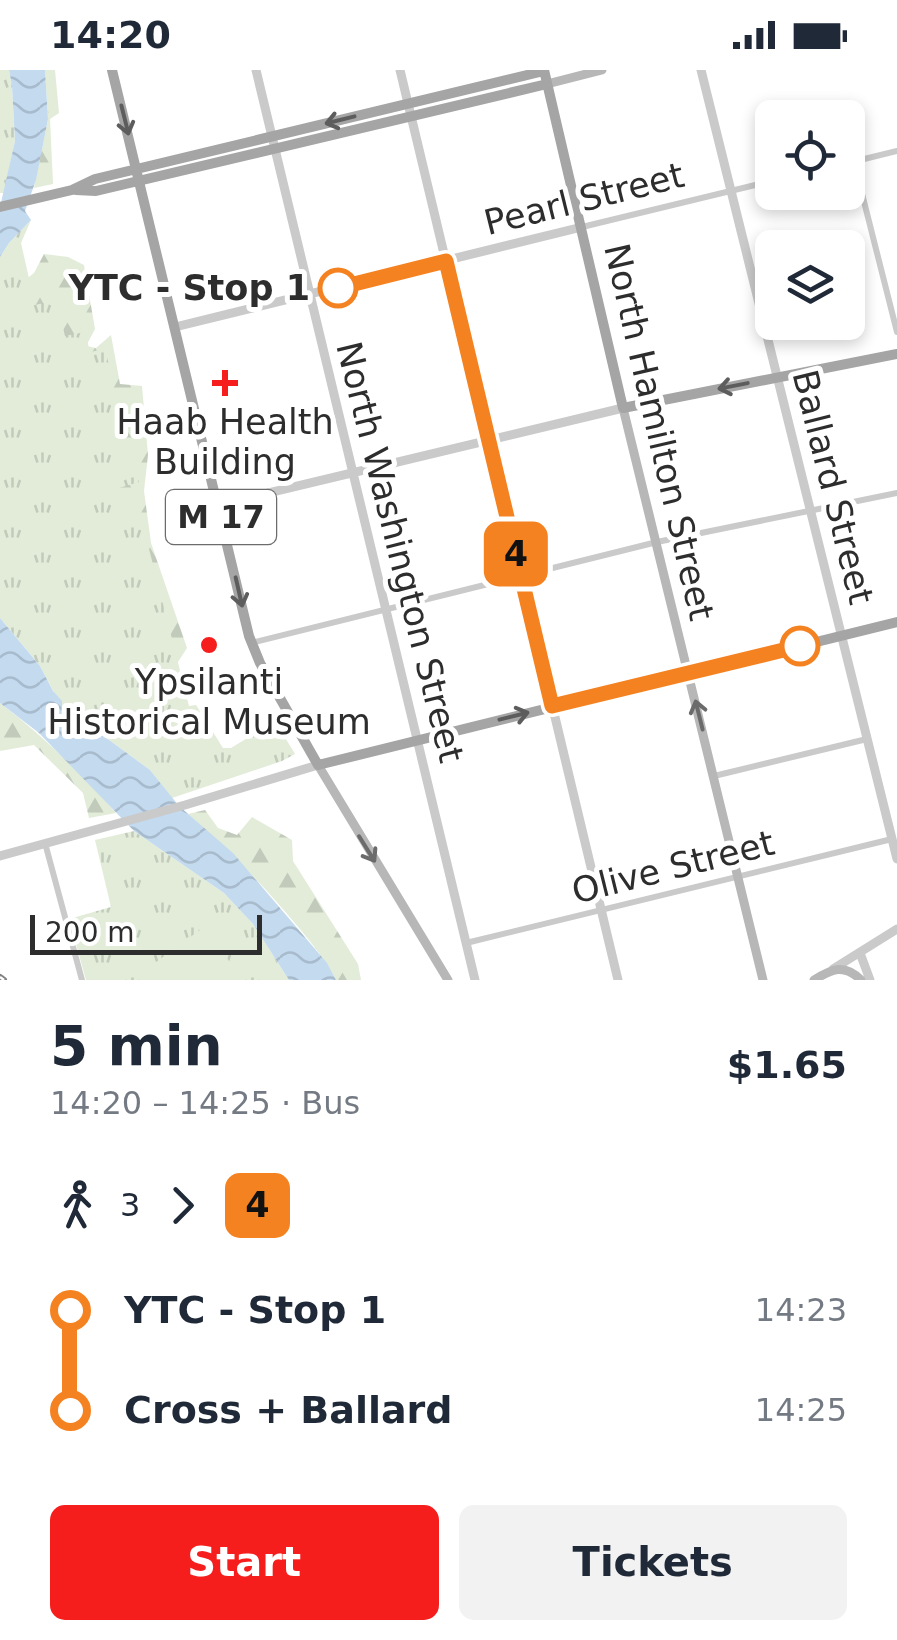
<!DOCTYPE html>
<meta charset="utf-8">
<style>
:root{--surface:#fff;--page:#f2f2f3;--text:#1f2937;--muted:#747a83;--accent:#f61e1d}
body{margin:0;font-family:"DejaVu Sans",sans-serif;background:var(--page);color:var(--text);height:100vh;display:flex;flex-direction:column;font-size:38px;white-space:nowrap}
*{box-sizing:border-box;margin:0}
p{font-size:32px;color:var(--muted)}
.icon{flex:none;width:55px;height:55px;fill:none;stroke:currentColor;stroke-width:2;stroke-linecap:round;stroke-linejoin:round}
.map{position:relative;height:910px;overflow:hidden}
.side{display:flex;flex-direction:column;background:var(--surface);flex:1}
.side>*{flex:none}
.badge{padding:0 20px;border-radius:15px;font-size:35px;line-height:65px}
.tools{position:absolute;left:755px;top:30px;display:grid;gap:20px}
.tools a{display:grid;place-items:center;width:110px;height:110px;border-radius:15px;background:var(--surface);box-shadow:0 5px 15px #0003;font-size:50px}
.scale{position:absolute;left:30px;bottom:25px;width:232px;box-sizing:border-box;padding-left:10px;border:5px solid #2d2d2d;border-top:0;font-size:28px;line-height:35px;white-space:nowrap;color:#2d2d2d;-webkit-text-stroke:8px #fff;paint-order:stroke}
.map>.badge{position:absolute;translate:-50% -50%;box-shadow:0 0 0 5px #fff}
.legs{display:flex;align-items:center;gap:15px;height:110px;padding:0 50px;font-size:32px}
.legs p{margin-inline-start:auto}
.headline{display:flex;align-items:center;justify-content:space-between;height:170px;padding:0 50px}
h1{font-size:55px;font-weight:800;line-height:75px}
.cta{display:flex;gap:20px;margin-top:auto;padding:20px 50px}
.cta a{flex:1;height:115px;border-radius:15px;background:var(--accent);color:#fff;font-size:40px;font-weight:800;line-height:115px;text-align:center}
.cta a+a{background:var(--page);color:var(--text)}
ul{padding:0 50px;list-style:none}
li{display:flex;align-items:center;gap:35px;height:100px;font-size:38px}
li i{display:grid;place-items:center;width:15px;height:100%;margin:0 12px;background:currentColor}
li i::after{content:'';width:25px;height:25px;margin:-12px;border:8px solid;border-radius:50%;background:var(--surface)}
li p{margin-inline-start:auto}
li:first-child i{background:linear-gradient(#0000 50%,currentColor 0)}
li:last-child i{background:linear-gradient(currentColor 50%,#0000 0)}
.status{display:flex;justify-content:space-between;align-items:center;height:70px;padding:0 50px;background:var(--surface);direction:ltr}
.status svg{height:28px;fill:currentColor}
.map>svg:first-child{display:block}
.forest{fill:url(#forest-firs)}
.park{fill:url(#park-tufts)}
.pitch{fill:#e2ecd9}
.water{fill:url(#water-waves)}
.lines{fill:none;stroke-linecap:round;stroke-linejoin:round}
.minor{stroke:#cacaca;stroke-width:6}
.tertiary{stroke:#cacaca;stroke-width:9}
.secondary{stroke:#b7b7b7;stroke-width:9}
.primary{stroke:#a5a5a5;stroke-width:10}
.rail-casing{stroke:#828282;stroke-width:6}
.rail{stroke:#fff;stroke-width:2.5;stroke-dasharray:8;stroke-linecap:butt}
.oneway{stroke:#5d5d5d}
.oneway2{stroke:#6b6b6b}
.line-1-casing{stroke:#fff;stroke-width:22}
.line-1{stroke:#f58220;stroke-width:15}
.stop-1-dot{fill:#fff;stroke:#f58220;stroke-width:5}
.poi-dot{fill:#f61e1d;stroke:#fff;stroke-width:4}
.labels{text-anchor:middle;stroke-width:10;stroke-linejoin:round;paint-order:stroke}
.shield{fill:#fff;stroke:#6c6c6c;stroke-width:2.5}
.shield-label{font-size:32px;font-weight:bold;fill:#2d2d2d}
.street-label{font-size:35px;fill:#2d2d2d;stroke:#fff}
.stop-label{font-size:35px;font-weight:bold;fill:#2d2d2d;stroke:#fff;text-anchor:end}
.poi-label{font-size:35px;fill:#2d2d2d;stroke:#fff}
</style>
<div class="status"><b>14:20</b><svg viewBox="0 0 49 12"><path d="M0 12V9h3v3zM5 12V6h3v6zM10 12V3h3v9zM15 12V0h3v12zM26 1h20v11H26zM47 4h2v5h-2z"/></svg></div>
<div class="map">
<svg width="897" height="910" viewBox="0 0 897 910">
<defs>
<pattern id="forest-firs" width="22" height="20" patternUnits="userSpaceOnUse" patternTransform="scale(2.5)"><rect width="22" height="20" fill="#e2ecd9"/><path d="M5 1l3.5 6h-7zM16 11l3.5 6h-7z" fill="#c2cbbb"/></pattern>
<pattern id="park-tufts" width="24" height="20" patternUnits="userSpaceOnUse" patternTransform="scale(2.5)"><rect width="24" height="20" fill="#e2ecd9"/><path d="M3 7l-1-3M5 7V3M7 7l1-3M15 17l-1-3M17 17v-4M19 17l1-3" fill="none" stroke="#c2cbbb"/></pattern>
<pattern id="water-waves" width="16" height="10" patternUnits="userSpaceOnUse" patternTransform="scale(2.5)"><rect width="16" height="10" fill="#c3daef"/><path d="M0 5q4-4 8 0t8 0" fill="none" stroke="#a8bbcd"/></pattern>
</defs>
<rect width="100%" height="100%" fill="#fff"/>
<!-- forest -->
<path class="forest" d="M45,0H55L59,43L50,49L53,114L34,118L48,49Z
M44,184L68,187L84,195L95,259L86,276L96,278L111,265L120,314L142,316L148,385L144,421L151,473L187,578L163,615L27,251L20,214L34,203Z
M0,633C43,666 80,702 116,743L89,748L83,723L34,675L0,681Z
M205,740L218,758L237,765L252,747L292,770L293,791L358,894L361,910H336C326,890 313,875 299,858C265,817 228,779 188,744Z"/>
<!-- park -->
<path class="park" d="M0,0H9L12,16L15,71L4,123H0Z
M31,150L21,173L35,235L67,228L69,233L85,230L87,241L61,248L65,266L85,262L90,282L105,279L111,303L99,306L102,320L115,318L139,412L119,418L120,423L134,420L189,636L196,635L223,678H231L275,651L295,684L282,691L172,728L150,700L105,667L78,640L72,643L61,636L40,596L0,548V187L9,173Z
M134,761L224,823L253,854L289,910H86L69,849L111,837L95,770Z"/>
<!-- pitch -->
<path class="pitch" d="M204,857L243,910H163L152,895Z"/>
<!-- water -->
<path class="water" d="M9,0H45L48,49L36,110L25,141L31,150L9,173L0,187V137L15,71L12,16Z
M0,548L40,596L53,621L62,631V636L72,643L78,640L105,667L150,700L179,736L233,783L327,893L336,910H289L253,854L224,823L134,761L39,663L0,633Z"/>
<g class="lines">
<!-- minor -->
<path class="minor" d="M854,92L897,262
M848,93L897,81
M582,157L772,111
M251,573L657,472L897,423
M714,706L867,669
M45,773L82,910
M466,873L892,769"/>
<!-- tertiary -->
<path class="tertiary" d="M256,0L475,910
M400,0L618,910
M701,0L897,789
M175,257L582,157
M218,435L623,338
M0,786L185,735L318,695
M860,883L870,910
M833,899L897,859"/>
<!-- secondary -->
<path class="secondary" d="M547,14L602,0
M623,338L763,910
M318,695L448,910
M814,910C832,899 844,893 861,910"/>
<!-- primary -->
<path class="primary" d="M112,0L249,566L260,593L318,695L897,552
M544,0L623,338L897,284
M76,120L96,121L547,14
M0,137L72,120L95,109L544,1"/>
<!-- rail casing -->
<g class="rail-casing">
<path id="rail" d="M0,907L4,910"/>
</g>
<!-- rail -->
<use href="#rail" class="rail"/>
</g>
<!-- one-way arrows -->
<defs><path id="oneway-shaft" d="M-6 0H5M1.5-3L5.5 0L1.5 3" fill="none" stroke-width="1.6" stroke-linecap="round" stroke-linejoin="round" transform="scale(2.5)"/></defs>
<g class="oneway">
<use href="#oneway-shaft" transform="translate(125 50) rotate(76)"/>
<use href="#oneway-shaft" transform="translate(340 50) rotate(166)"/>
<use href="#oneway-shaft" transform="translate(733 316) rotate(169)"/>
<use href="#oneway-shaft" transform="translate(239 522) rotate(77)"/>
<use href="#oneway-shaft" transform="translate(514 646) rotate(-14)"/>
</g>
<g class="oneway2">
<use href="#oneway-shaft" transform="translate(699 645) rotate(-104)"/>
<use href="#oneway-shaft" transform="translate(367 779) rotate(58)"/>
</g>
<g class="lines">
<!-- line-1 casing -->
<g class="line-1-casing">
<path id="line-1" d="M338,218L446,191L552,636L800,576"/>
</g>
<!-- line-1 -->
<use href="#line-1" class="line-1"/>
</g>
<!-- markers -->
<g class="stop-1-dot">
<circle cx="338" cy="218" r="18"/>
<circle cx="800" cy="576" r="18"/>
</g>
<g class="poi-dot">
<path d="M220 298h10v10h10v10h-10v10h-10v-10h-10v-10h10z"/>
<circle cx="209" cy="575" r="10"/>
</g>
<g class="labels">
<!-- shield labels -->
<rect class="shield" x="166" y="420" width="110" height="54" rx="8"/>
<g class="shield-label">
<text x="221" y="458">M 17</text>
</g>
<!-- street labels -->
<g class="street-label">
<text transform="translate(584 129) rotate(-14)" y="12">Pearl Street</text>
<text transform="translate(659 362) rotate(77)" y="12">North Hamilton Street</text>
<text transform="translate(833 417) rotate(76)" y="12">Ballard Street</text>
<text transform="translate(400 482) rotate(76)" y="12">North Washington Street</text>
<text transform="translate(673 797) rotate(-14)" y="12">Olive Street</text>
</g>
<!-- stop labels -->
<g class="stop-label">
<text x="310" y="230">YTC - Stop 1</text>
</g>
<!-- poi labels -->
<g class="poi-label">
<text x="225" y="364">Haab Health<tspan x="225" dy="40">Building</tspan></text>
<text x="209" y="624">Ypsilanti<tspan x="209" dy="40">Historical Museum</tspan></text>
</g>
</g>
</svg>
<div class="tools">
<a><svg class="icon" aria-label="locate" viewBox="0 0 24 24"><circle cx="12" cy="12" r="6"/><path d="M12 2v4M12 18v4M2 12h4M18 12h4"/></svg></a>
<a><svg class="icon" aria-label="layers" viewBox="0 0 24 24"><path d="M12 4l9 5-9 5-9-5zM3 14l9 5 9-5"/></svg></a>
</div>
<div class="scale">200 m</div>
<b class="badge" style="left:516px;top:484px;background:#f58220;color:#111">4</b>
</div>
<section class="side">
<div class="headline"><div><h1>5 min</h1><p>14:20 – 14:25 · Bus</p></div><b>$1.65</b></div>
<div class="legs"><svg class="icon" aria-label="walk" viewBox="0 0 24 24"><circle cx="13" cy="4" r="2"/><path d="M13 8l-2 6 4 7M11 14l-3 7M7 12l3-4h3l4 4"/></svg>3<svg class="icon" aria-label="forward" viewBox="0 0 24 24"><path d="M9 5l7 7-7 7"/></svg><b class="badge" style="background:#f58220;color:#111">4</b></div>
<ul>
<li><i style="color:#f58220"></i><b>YTC - Stop 1</b><p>14:23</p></li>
<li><i style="color:#f58220"></i><b>Cross + Ballard</b><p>14:25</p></li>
</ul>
<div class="cta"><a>Start</a><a>Tickets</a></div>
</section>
